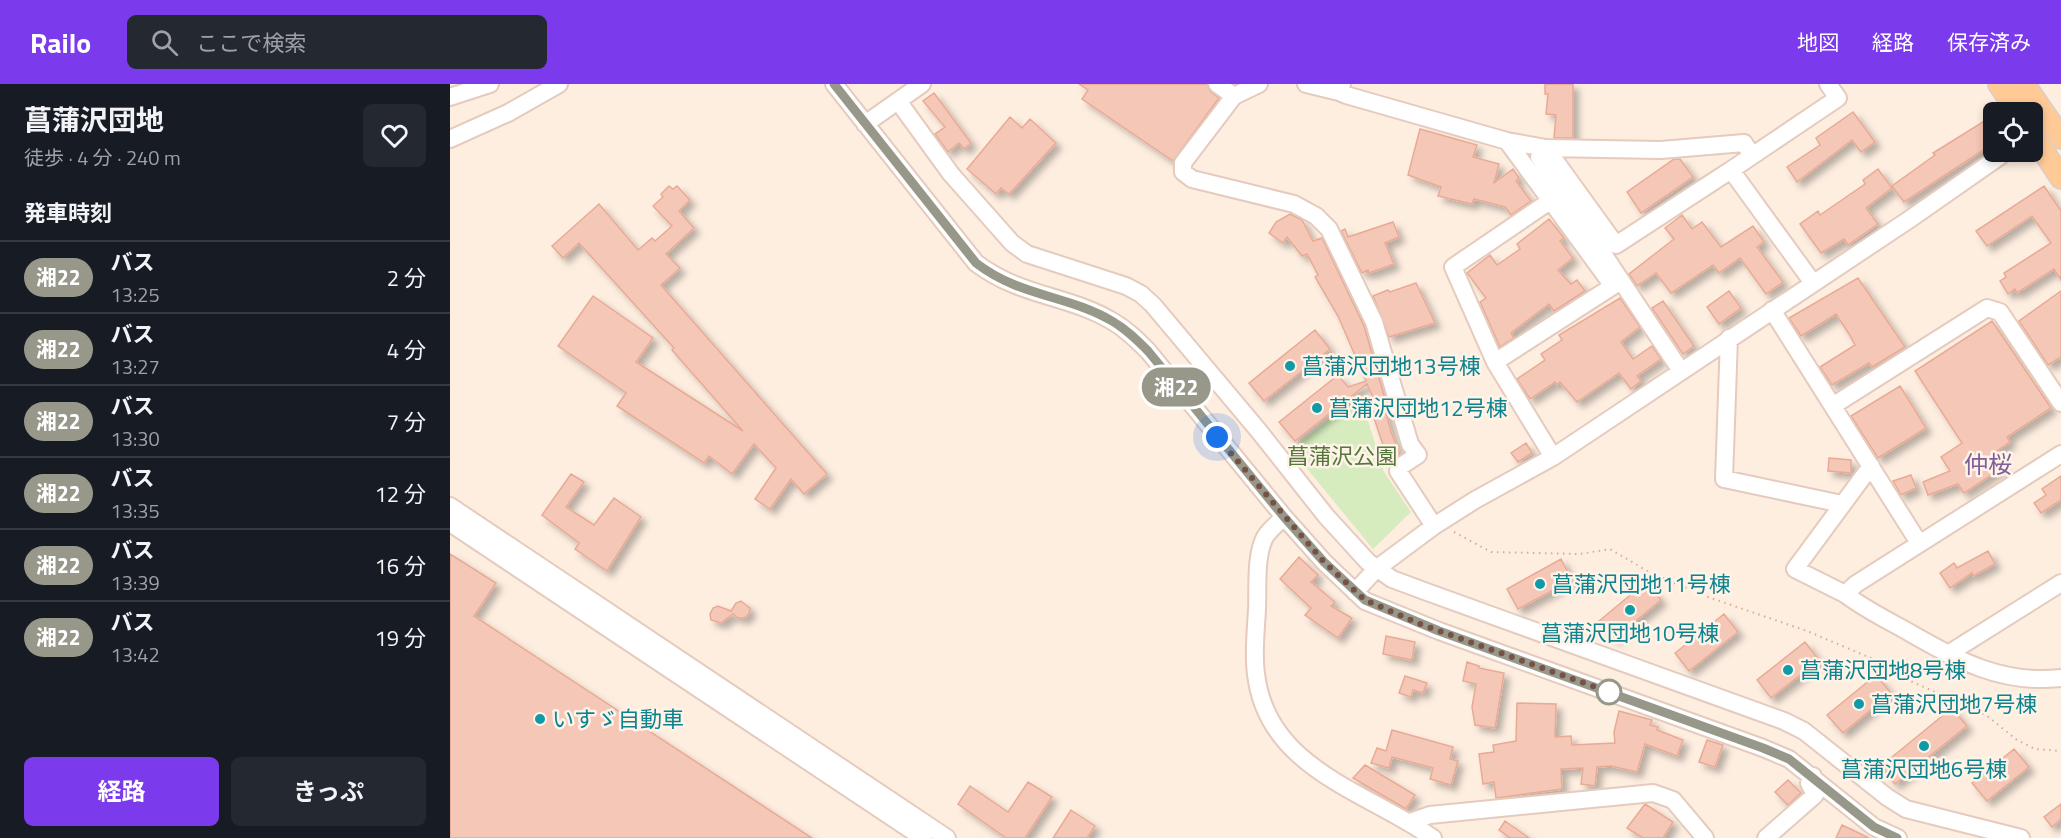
<!DOCTYPE html>
<html lang="ja">
<meta charset="utf-8">
<style>
:root{--surface:#171b24;--page:#242831;--text:#f1f3f6;--muted:#9ea1a6;--line:#363941;--accent:#7c3aed}
body{margin:0;font-family:"Titillium Web","Noto Sans JP",sans-serif;background:var(--page);color:var(--text);height:100vh;display:flex;flex-direction:column;font-size:22px;white-space:nowrap}
*{box-sizing:border-box;margin:0}
p{font-size:20px;color:var(--muted)}
.icon{flex:none;width:33px;height:33px;fill:none;stroke:currentColor;stroke-width:2;stroke-linecap:round;stroke-linejoin:round}
.map{position:relative;flex:1;overflow:hidden}
.sheet{display:flex;flex-direction:column;background:var(--surface);width:450px}
.sheet>*{flex:none}
.badge{padding:0 12px;border-radius:20px;font-size:21px;line-height:39px}
.fabs{position:absolute;left:1533px;top:18px;display:grid;gap:12px}
.fabs a{display:grid;place-items:center;width:60px;height:60px;border-radius:9px;background:var(--surface);box-shadow:0 3px 9px #0003;font-size:30px}
.you{position:absolute;width:30px;height:30px;margin:-15px;border:4px solid #fff;border-radius:50%;background:#1a73e8;box-shadow:0 0 0 9px #1a73e833}
.map>.badge{position:absolute;translate:-50% -50%;box-shadow:0 0 0 3px #fff}
h2{padding:0 24px;font-size:22px;line-height:54px}
.round{display:grid;place-items:center;flex:none;width:63px;height:63px;border-radius:9px;background:var(--page)}
.summary{display:flex;align-items:center;justify-content:space-between;height:102px;padding:0 24px}
h1{font-size:28px;font-weight:700;line-height:45px}
.button{display:flex;gap:12px;margin-top:auto;padding:12px 24px}
.button a{flex:1;height:69px;border-radius:9px;background:var(--accent);color:#fff;font-size:24px;font-weight:700;line-height:69px;text-align:center}
.button a+a{background:var(--page);color:var(--text)}
ul{padding:0;list-style:none}
li{display:flex;align-items:center;gap:18px;height:72px;padding:0 24px;border-top:2px solid var(--line)}
li div{flex:1}
li b{display:block;font-size:22px}
li em{font-style:normal}
li .badge{min-width:66px;font-weight:700;text-align:center}
header{display:flex;align-items:center;gap:36px;box-sizing:border-box;height:84px;padding:0 30px;background:var(--accent);color:#fff}
header strong{font-size:28px}
nav{display:flex;gap:33px;margin-inline-start:auto;font-size:21px}
.search{width:420px;height:54px;background:var(--page);display:flex;align-items:center;gap:15px;box-sizing:border-box;padding:0 21px;border-radius:9px;color:var(--muted);font-size:22px}
main{display:flex;flex:1;min-height:0}
.map>svg:first-child{display:block}
.green{fill:#d6ecbe}
.building{fill:#f5c7b6;stroke:#e9aa95;stroke-width:1.5;filter:url(#shadow)}
.lines{fill:none;stroke-linecap:round;stroke-linejoin:round}
.minor-casing{stroke:#e4cbbe;stroke-width:20}
.major-casing{stroke:#d9cecb;stroke-width:24}
.path{stroke:#d9aa99;stroke-width:2;stroke-dasharray:1.5 4.5;stroke-linecap:butt}
.minor{stroke:#fff;stroke-width:16}
.major{stroke:#ffca96;stroke-width:21}
.line-casing{stroke:#fff;stroke-width:14}
.line{stroke:#98988a;stroke-width:9}
.walk{stroke:#765146;stroke-width:6;stroke-dasharray:0 10.8}
.culture-dot{fill:#0f9aa8;stroke:#fff3e8;stroke-width:2}
.stop-dot{fill:#fff;stroke:#98988a;stroke-width:3}
.labels{text-anchor:middle;stroke-width:5;stroke-linejoin:round;paint-order:stroke}
.culture-label{font-size:22px;fill:#0d838f;stroke:#fff3e8;text-anchor:start}
.park-label{font-size:22px;fill:#54773b;stroke:#fff3e8}
.neighbourhood-label{font-size:24px;fill:#7f619a;stroke:#fff3e8}
</style>
<header>
<strong>Railo</strong>
<div class="search"><svg class="icon" aria-label="search" viewBox="0 0 24 24"><circle cx="10" cy="10" r="6"/><path d="M15 15l6 6"/></svg>ここで検索</div>
<nav><a>地図</a><a>経路</a><a>保存済み</a></nav>
</header>
<main>
<section class="sheet">
<div class="summary"><div><h1>菖蒲沢団地</h1><p>徒歩 · 4 分 · 240 m</p></div><a class="round"><svg class="icon" aria-label="heart" viewBox="0 0 24 24"><path d="M12 20l-8-8c-3-5 5-10 8-4 3-6 11-1 8 4z"/></svg></a></div>
<h2>発車時刻</h2>
<ul>
<li><span class="badge" style="background:#98988a;color:#fff">湘22</span><div><b>バス</b><p>13:25</p></div><em>2 分</em></li>
<li><span class="badge" style="background:#98988a;color:#fff">湘22</span><div><b>バス</b><p>13:27</p></div><em>4 分</em></li>
<li><span class="badge" style="background:#98988a;color:#fff">湘22</span><div><b>バス</b><p>13:30</p></div><em>7 分</em></li>
<li><span class="badge" style="background:#98988a;color:#fff">湘22</span><div><b>バス</b><p>13:35</p></div><em>12 分</em></li>
<li><span class="badge" style="background:#98988a;color:#fff">湘22</span><div><b>バス</b><p>13:39</p></div><em>16 分</em></li>
<li><span class="badge" style="background:#98988a;color:#fff">湘22</span><div><b>バス</b><p>13:42</p></div><em>19 分</em></li>
</ul>
<div class="button"><a>経路</a><a>きっぷ</a></div>
</section>
<div class="map">
<svg width="1611" height="754" viewBox="0 0 1611 754">
<defs>
<filter id="shadow"><feDropShadow dx="5.5" dy="5.5" stdDeviation="3" flood-color="#0004"/></filter>
</defs>
<rect width="100%" height="100%" fill="#feeee0"/>
<!-- green -->
<path class="green" d="M910,311L934,388L961,428L923,465L841,365Z"/>
<!-- building -->
<path class="building" d="M629,0H757L761,8L769,14L723,77L632,15L638,6Z
M1095,0H1123V54H1104L1106,31L1096,30L1098,10H1095Z
M484,9L521,59L514,65L509,59L498,68L485,50L495,43L473,17Z
M1403,28L1425,58L1411,68L1402,56L1347,98L1337,83L1370,61L1366,54Z
M1544,31V59L1454,118L1442,102L1485,71L1483,69Z
M560,33L572,44L580,35L606,59L559,110L551,104L546,110L517,85Z
M970,45L1027,61L1023,73L1049,80L1044,99L1063,85L1069,94L1066,97L1081,117L1061,131L1055,123L1024,115L1022,120L988,112L991,103L958,91Z
M1224,75H1230L1243,93L1191,129L1177,108Z
M1428,85L1442,104L1416,124L1428,140L1398,161L1394,155L1371,169L1350,140L1368,127L1370,131L1415,100L1413,96Z
M219,102L223,105L227,102L240,116L229,127L244,144L216,170L230,184L211,201L377,390L354,410L341,395L320,425L305,415L326,384L304,360L282,390L259,372L254,379L167,322L176,309L108,262L143,212L203,254L186,278L293,347L222,266L224,264L129,159L113,174L102,162L149,120L188,166L202,154L205,157L222,142L203,122L213,113L211,110Z
M1594,102L1611,127V196L1604,185L1567,209L1565,205L1558,210L1550,197L1556,193L1554,189L1601,159L1582,132L1537,162L1526,147Z
M840,130L852,136L863,157L872,154L914,242L935,315L925,318L917,300L845,357L829,338L888,291L898,303L916,297L888,232L865,193L868,191L857,170L852,172L837,153L833,159L819,149L826,138Z
M1232,131L1242,145L1252,138L1271,163L1303,142L1314,158L1307,163L1333,198L1316,210L1290,174L1269,189L1263,181L1221,209L1206,189L1187,202L1179,190L1224,155L1215,144Z
M1099,135L1114,154L1110,157L1123,174L1108,186L1121,200L1127,196L1135,207L1104,227L1099,220L1061,249L1064,254L1050,263L1030,218L1036,214L1017,189L1040,171L1047,181L1070,165L1067,160Z
M943,138L949,153L935,159L944,180L919,189L918,186L912,189L891,147L895,145L898,153Z
M1408,194L1455,263L1422,283L1419,279L1382,301L1370,283L1405,261L1399,250L1386,230L1351,252L1339,234Z
M966,199L985,239L939,253L923,212L938,206L940,208Z
M1279,207L1291,224L1269,240L1257,223Z
M1611,207V273L1598,281L1569,237Z
M1170,214L1190,243L1171,258L1183,275L1202,262L1211,275L1187,292L1191,297L1181,305L1169,289L1127,318L1110,298L1107,301L1105,298L1080,315L1067,295L1095,276L1091,270L1112,256L1109,251Z
M1213,217L1244,262L1233,270L1202,224Z
M1542,237L1601,324L1557,353L1560,358L1544,369L1553,383L1514,409L1508,400L1478,411L1473,398L1500,387L1491,373L1512,359L1465,287Z
M865,246L880,265L814,317L799,299Z
M1450,302L1476,344L1428,374L1401,332Z
M935,325L941,348L950,370L939,379L922,328Z
M1076,359L1082,369L1068,378L1061,369Z
M1379,374L1401,376V389L1378,387Z
M121,390L134,398L116,423L144,441L164,414L191,433L157,487L125,465L129,459L92,431Z
M1461,391L1466,404L1451,411L1443,397Z
M1611,392V416L1591,429L1584,419L1596,411L1592,405Z
M1538,467L1545,480L1523,492L1522,489L1500,504L1490,489L1504,479L1507,484Z
M0,470L46,499L24,532L362,754H0Z
M849,473L868,491L861,498L885,518L881,522L902,534L888,554L855,531L861,524L830,495Z
M1111,475L1122,496L1068,525L1057,505Z
M1196,498L1211,516L1164,555L1149,537Z
M291,517L300,524L299,530L294,534H288L283,530L271,539L261,536L260,530L263,524L268,522L281,527L286,519Z
M1274,530L1288,548L1239,587L1225,569Z
M936,552L965,558L962,576L933,570Z
M1355,558L1369,576L1321,614L1307,596Z
M1017,578L1029,582V584L1054,589L1045,644L1025,641L1022,623L1026,600L1013,597Z
M1426,591L1441,609L1393,649L1377,631Z
M955,592L977,599L973,609L963,606L961,613L949,609Z
M1067,619L1106,620L1105,653L1121,652L1122,661L1165,659L1164,648L1169,627L1202,636L1200,641L1208,643L1207,646L1233,656L1227,672L1195,660L1187,688L1161,682L1147,683L1145,702L1131,700L1133,684L1111,685L1112,705L1046,714L1044,698L1033,700L1029,670L1044,668L1043,661L1066,657Z
M1502,624L1517,642L1445,700L1431,682Z
M942,646L1003,663L1000,675L1008,677L1001,701L980,695L983,684L942,673L939,684L921,679L927,664L936,667Z
M1257,656L1273,661L1265,683L1249,678Z
M1564,665L1579,683L1537,717L1522,699Z
M915,681L965,711L956,725L903,694Z
M1338,696L1351,709L1338,721L1325,708Z
M578,698L602,713L575,754H556L508,720L520,702L558,728Z
M1195,720L1223,738L1213,754H1193L1177,744Z
M1611,720V735L1602,743L1594,733Z
M621,726L645,742L637,754H603Z
M1055,737L1079,754H1060L1049,746Z
M1392,741L1419,754H1386Z"/>
<g class="lines">
<!-- minor casing -->
<g class="minor-casing">
<path id="minor" d="M384,0L526,179C571,213 618,211 662,237C676,245 687,256 698,267L834,433L874,478L915,517L989,547L1313,664L1339,675L1424,743L1448,754
M767,0L784,12L733,79V88L742,95L844,120L866,132L879,145L924,238L960,360L968,371L951,382L948,387L984,442
M856,0L889,8
M892,0L889,8L896,11L1057,57L1096,64L1166,161L1281,86L1363,199
M784,12L809,0
M0,13L40,0
M448,17L501,90L562,159L577,170L676,202L691,210L703,221L808,346L876,432L918,478L942,495L977,508L1334,637L1354,647L1437,713L1456,725L1571,754
M415,40L472,0
M0,55L58,29L109,0
M1096,64L1211,66L1294,59L1302,71
M1089,73L1231,287
M1281,86L1388,14L1378,0
M1100,117L1003,183L1045,278L1103,373
M1322,226L1469,459
M1279,254L1274,395L1392,420
M1045,278L1163,202L1057,57
M1384,321L1537,224L1550,228L1611,319
M1611,370L1406,500L1395,510C1413,524 1435,535 1455,546C1506,575 1550,601 1611,594
M0,422L497,754
M834,433C828,439 820,445 815,453C805,472 808,504 807,525C806,546 803,569 806,590C817,685 916,707 983,754
M0,439L473,754
M905,508L926,485L984,442L1025,416L1103,373L1460,135L1556,68
M1395,510L1345,485L1421,382
M1498,570L1611,499
M960,738L980,731L1203,709L1223,716L1255,754
M1316,754L1365,711L1359,699L1363,692"/>
</g>
<!-- major casing -->
<g class="major-casing">
<path id="major" d="M1549,0L1568,28
M1574,0L1611,54
M1582,50L1611,94"/>
</g>
<!-- path -->
<path class="path" d="M1004,448L1041,468L1130,470L1160,465L1199,488L1255,512L1357,547L1428,577L1445,590L1536,631L1567,656L1585,665L1611,667"/>
<!-- minor -->
<use href="#minor" class="minor"/>
<!-- major -->
<use href="#major" class="major"/>
</g>
<g class="lines">
<!-- line casing -->
<g class="line-casing">
<path id="line" d="M384,0L526,179C570,213 618,211 662,237C676,245 687,256 698,267L834,433L874,478L915,516L989,547L1313,664L1339,675L1424,743L1447,754"/>
</g>
<!-- line -->
<use href="#line" class="line"/>
<!-- walk -->
<path class="walk" d="M767,353L874,478L915,516L970,540L1159,608"/>
</g>
<!-- markers -->
<g class="culture-dot">
<circle cx="840" cy="282" r="6"/>
<circle cx="867" cy="324" r="6"/>
<circle cx="1090" cy="500" r="6"/>
<circle cx="1180" cy="526" r="6"/>
<circle cx="1338" cy="586" r="6"/>
<circle cx="1409" cy="620" r="6"/>
<circle cx="90" cy="635" r="6"/>
<circle cx="1474" cy="662" r="6"/>
</g>
<circle class="stop-dot" cx="1159" cy="608" r="12"/>
<g class="labels">
<!-- culture labels -->
<g class="culture-label">
<text x="852" y="290">菖蒲沢団地13号棟</text>
<text x="879" y="332">菖蒲沢団地12号棟</text>
<text x="1102" y="508">菖蒲沢団地11号棟</text>
<text x="1180" y="557" text-anchor="middle">菖蒲沢団地10号棟</text>
<text x="1350" y="594">菖蒲沢団地8号棟</text>
<text x="1421" y="628">菖蒲沢団地7号棟</text>
<text x="102" y="643">いすゞ自動車</text>
<text x="1474" y="693" text-anchor="middle">菖蒲沢団地6号棟</text>
</g>
<!-- park labels -->
<g class="park-label">
<text x="892" y="380">菖蒲沢公園</text>
</g>
<!-- neighbourhood labels -->
<g class="neighbourhood-label">
<text x="1538" y="389">仲桜</text>
</g>
</g>
</svg>
<div class="fabs">
<a><svg class="icon" aria-label="locate" viewBox="0 0 24 24"><circle cx="12" cy="12" r="6"/><path d="M12 2v4M12 18v4M2 12h4M18 12h4"/></svg></a>
</div>
<div class="you" style="left:767px;top:353px"></div>
<b class="badge" style="left:726px;top:303px;background:#98988a;color:#fff">湘22</b>
</div>
</main>
